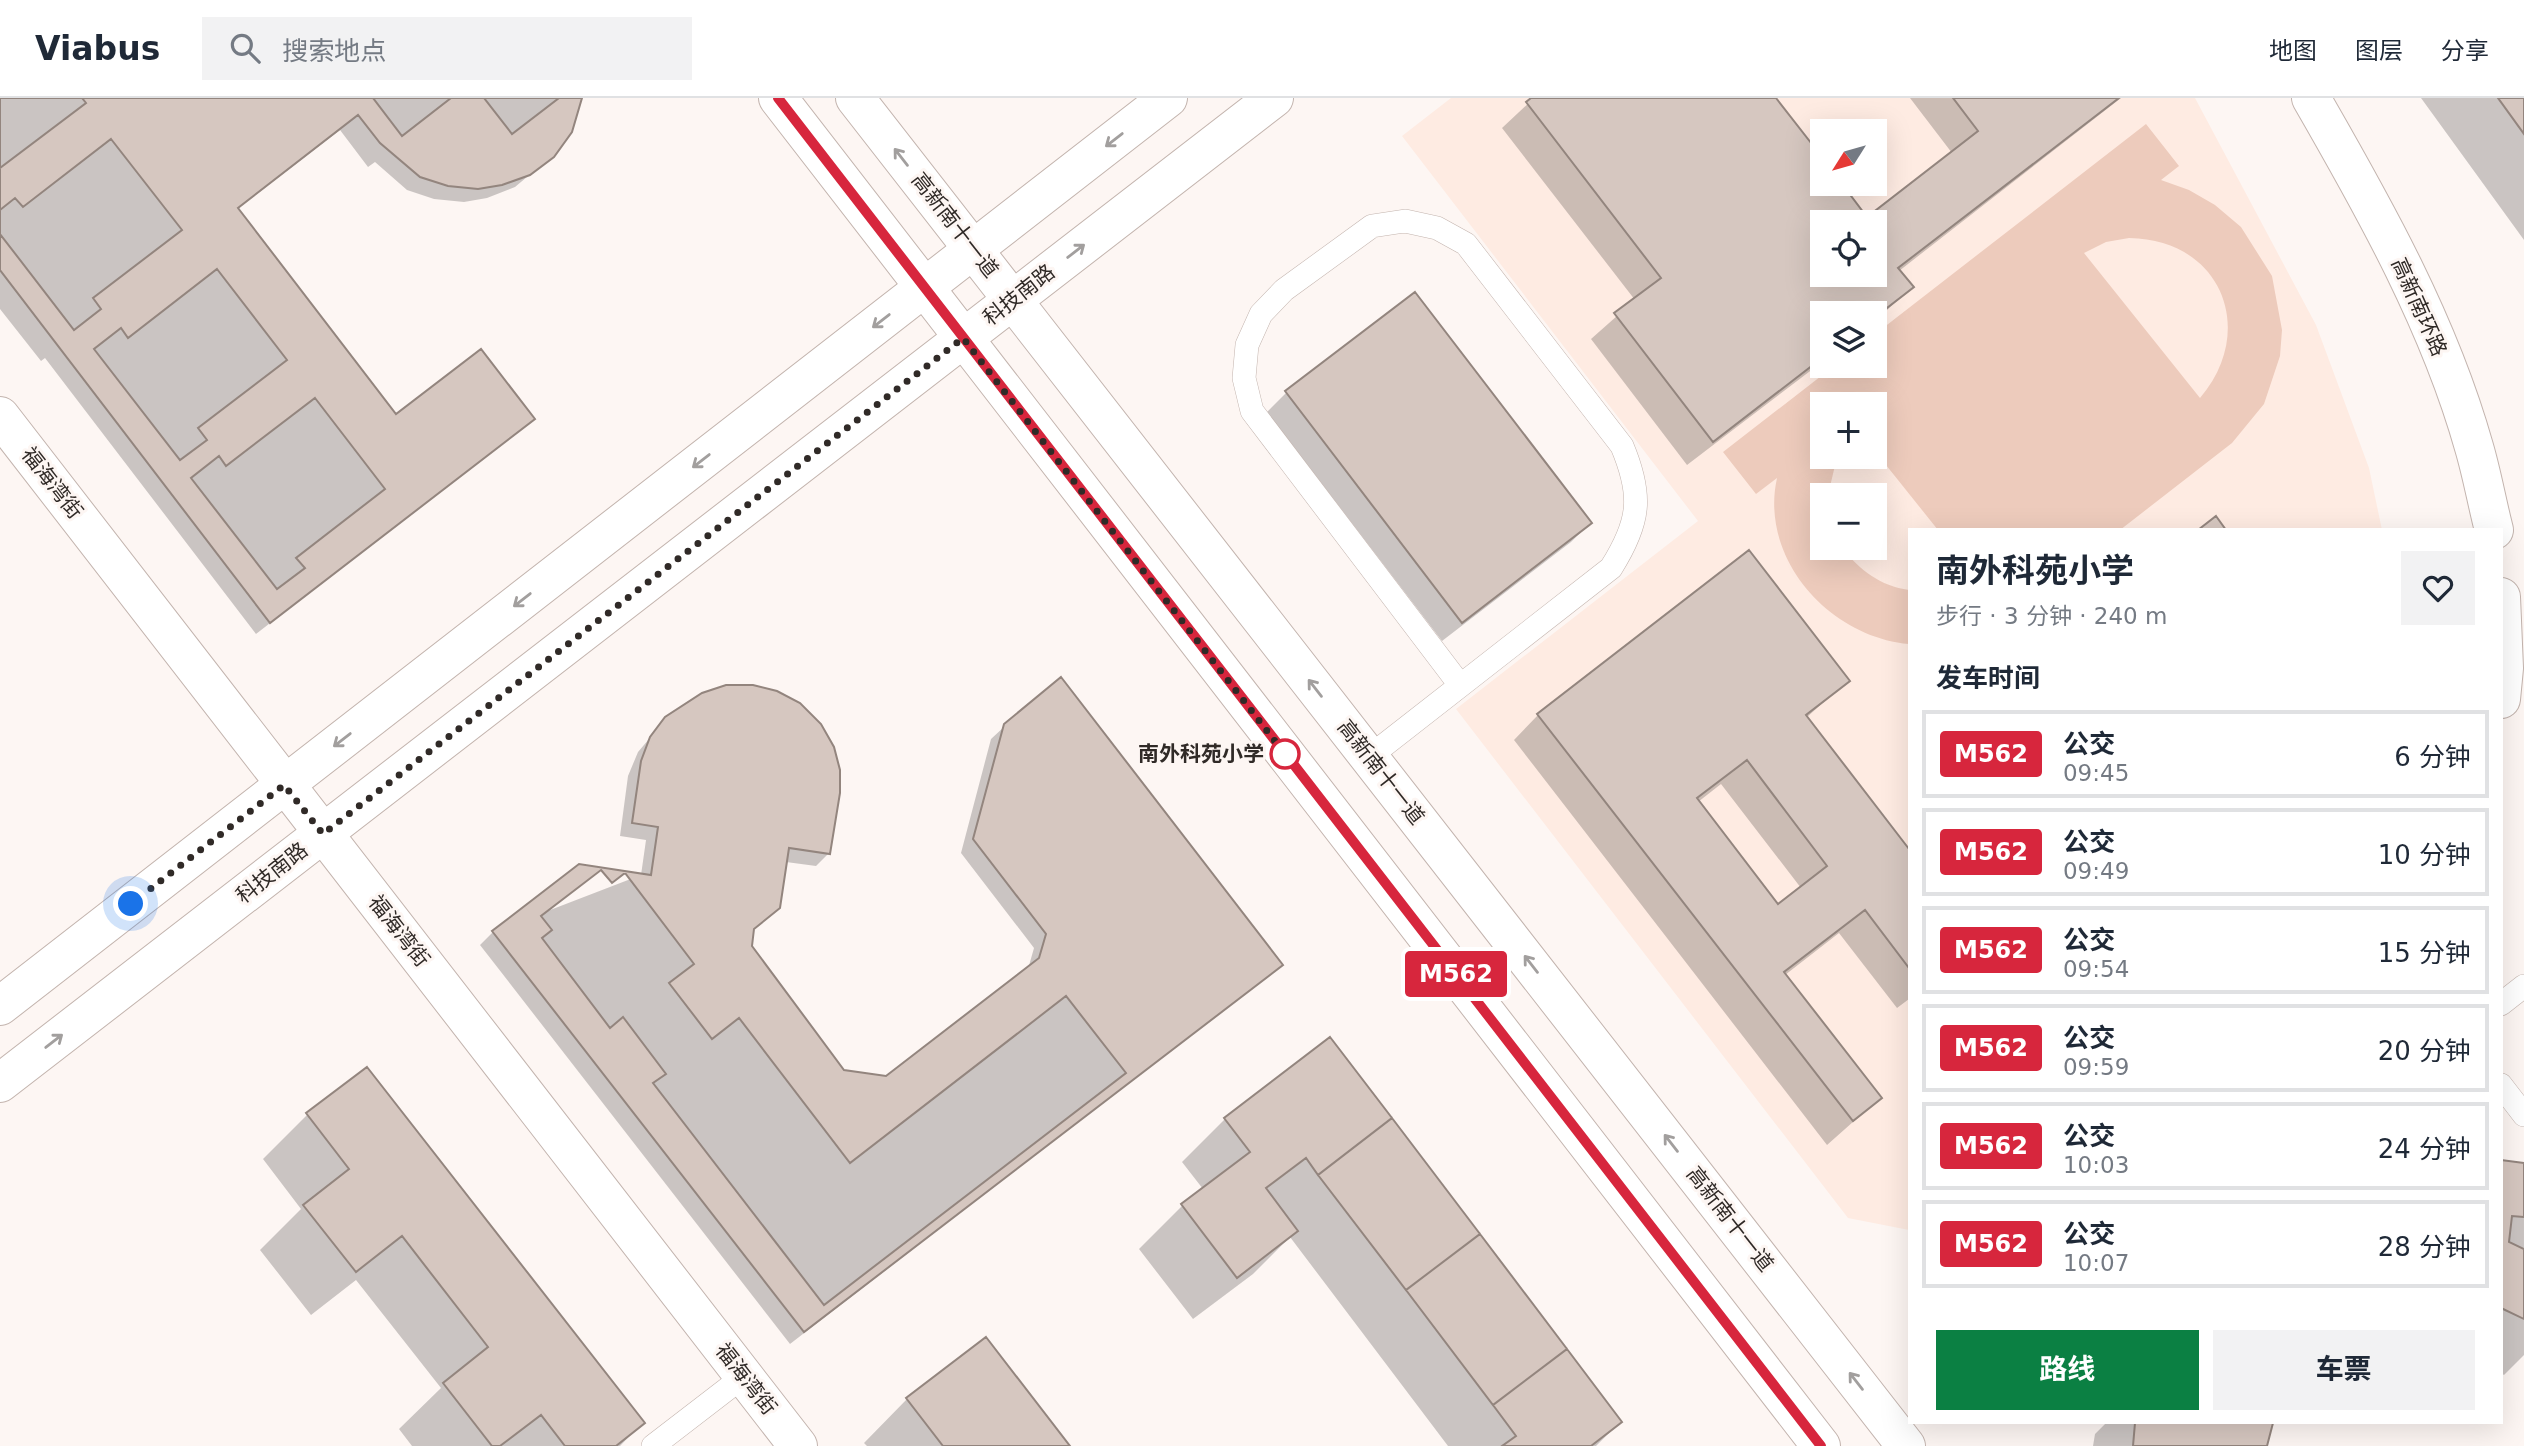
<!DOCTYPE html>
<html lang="zh">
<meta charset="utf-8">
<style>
:root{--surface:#fff;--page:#f2f2f3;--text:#1f2937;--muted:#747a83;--line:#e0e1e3;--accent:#0b8043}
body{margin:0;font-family:"DejaVu Sans","Noto Sans SC",sans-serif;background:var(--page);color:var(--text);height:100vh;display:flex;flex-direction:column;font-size:26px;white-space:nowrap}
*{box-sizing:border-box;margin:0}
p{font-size:23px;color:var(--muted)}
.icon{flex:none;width:38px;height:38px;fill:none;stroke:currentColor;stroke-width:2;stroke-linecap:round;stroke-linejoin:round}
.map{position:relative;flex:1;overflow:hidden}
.sheet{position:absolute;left:1908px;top:430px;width:595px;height:896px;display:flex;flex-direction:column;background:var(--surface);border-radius:0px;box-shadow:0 7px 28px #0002}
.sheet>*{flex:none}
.badge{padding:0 14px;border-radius:5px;font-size:24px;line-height:46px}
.needle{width:46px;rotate:233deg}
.fabs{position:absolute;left:1810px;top:21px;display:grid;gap:14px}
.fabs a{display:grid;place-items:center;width:77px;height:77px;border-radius:0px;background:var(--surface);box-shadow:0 7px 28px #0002;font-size:35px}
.you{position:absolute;width:35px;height:35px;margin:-18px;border:5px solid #fff;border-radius:50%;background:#1a73e8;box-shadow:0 0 0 10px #1a73e833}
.map>.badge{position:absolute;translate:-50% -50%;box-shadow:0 0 0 4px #fff}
h2{padding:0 28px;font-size:26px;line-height:63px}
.round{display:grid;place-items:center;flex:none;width:74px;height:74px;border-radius:0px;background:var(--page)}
.summary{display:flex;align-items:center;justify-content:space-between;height:119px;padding:0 28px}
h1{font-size:33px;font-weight:700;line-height:52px}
.button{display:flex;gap:14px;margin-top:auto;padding:14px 28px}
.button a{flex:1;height:80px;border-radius:0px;background:var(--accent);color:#fff;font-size:28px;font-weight:700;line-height:80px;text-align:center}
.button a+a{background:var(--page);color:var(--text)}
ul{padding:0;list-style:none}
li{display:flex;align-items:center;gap:21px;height:88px;margin:0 14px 10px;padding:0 14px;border:4px solid var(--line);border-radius:0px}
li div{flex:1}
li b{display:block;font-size:26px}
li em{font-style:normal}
li .badge{min-width:77px;font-weight:700;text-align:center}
header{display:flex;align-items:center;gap:42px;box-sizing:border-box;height:98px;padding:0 35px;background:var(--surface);border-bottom:2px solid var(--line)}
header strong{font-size:33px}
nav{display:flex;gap:38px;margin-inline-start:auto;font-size:24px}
.search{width:490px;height:63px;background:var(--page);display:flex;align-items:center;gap:18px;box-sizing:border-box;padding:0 24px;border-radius:0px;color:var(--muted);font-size:26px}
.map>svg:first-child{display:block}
.built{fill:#feebe2;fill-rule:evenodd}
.green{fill:#edcbbc;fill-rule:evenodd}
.shadow{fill:#0003;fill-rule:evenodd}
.building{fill:#d6c7c0;stroke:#93857e;stroke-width:2;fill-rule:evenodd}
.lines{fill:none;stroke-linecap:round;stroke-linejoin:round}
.service-casing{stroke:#c3b4ae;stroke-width:24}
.minor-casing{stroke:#c3b4ae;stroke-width:40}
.tertiary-casing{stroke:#c3b4ae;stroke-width:40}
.secondary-casing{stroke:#c3b4ae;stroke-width:40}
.service{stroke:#fff;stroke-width:23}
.minor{stroke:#fff;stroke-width:38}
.tertiary{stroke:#fff;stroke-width:38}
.secondary{stroke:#fff;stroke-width:38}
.oneway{stroke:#a29f9e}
.line-casing{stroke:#fff;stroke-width:16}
.line{stroke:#d7263d;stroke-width:10}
.walk{stroke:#302a27;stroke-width:7;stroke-dasharray:0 12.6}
.stop-dot{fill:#fff;stroke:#d7263d;stroke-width:3.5}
.labels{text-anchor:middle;stroke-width:6;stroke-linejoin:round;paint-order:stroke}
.street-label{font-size:21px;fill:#302a27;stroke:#fdf6f3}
.stop-label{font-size:21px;font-weight:bold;fill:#302a27;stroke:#fdf6f3;text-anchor:end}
</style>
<header>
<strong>Viabus</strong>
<div class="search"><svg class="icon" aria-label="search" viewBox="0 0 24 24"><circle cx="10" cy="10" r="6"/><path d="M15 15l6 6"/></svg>搜索地点</div>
<nav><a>地图</a><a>图层</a><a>分享</a></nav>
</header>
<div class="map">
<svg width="2524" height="1348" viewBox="0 0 2524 1348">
<rect width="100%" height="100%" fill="#fdf6f3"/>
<!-- built -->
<path class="built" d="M1451,0H2195L2316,227L2369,370L2382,432H1909V1132L1848,1120L1456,611L1698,423L1402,38ZM1822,33H1874V86H1822ZM1822,124H1874V177H1822ZM1822,215H1874V268H1822ZM1822,306H1874V359H1822ZM1822,397H1874V450H1822Z"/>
<!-- green -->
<path class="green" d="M2146,26L2179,68L2161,82L2189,92L2215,107L2241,129L2272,178L2282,232L2280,258L2264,306L2232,345L2120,432H1938L1874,352V306H1822V359H1837L1828,397H1822V450H1842C1860,472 1880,488 1909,492V546C1830,539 1759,461 1777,380L1756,396L1723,354L1834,268H1874V237ZM2129,140C2221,141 2258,232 2200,300L2084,155L2106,144Z"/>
<!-- shadow -->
<path class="shadow" d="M0,0H580L571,33L552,58L515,89L487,100L464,104L434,101L407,92L375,64L368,69L340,32L237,111L396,319L533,321L256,536L45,260L41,263L0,211Z
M1534,0H1774L1822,86H1840L1867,121L1952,55L1910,0H2121L1899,173L1912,189L1874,224V215H1822V264L1687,367L1591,241L1635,202L1502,30ZM1822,124H1874V177H1822Z
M2421,0H2524V142Z
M1415,197L1590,425L1571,444L1442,543L1267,314L1286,295Z
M1847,583L1806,620L1909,754V901L1897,910L1839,835L1785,877L1880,1000L1827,1047L1514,642L1538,617ZM1721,686L1801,790L1777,808L1698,704Z
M666,621L829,755L816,768L786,764L779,809L752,833L751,849L843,973L886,980L1028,871L1034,850L961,755L991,641L1005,628L1281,867L790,1246L480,847L493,834L641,777L646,742L620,738L628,678L638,654Z
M1330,941L1620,1324L1596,1348H1448L1290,1139L1253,1176L1193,1221L1139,1151L1182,1108L1203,1091L1182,1064L1225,1021Z
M307,1017L642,1325L620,1348H412L399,1331L441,1290L356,1182L311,1217L260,1152L301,1111L263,1061Z
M2501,1064L2524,1067V1257L2504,1277L2501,1275Z
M907,1301L1068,1348H867L864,1345Z
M2106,1325H2271L2265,1348H2093L2095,1336Z"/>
<!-- building -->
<path class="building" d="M0,0H82L86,5L0,70Z
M0,0H582L572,34L554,59L530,77L502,87L478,91L448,88L420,79L380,45L358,17L238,110L396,316L481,251L535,321L270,525L0,172Z
M373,0H451L402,38Z
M484,0H559L512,36Z
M1531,0H1776L1822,59V86H1842L1867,119L1978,33L1953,0H2119L1898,170L1914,189L1874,220V215H1822V260L1713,344L1614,215L1661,180L1526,4ZM1822,124H1874V177H1822Z
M2498,0H2524V36Z
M111,41L182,132L93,200L101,211L74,232L0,136V112L15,100L23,109Z
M217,171L287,262L198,330L207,342L180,362L94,251L121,230L128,240Z
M1415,194L1592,425L1462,525L1285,293Z
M315,300L385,391L296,460L305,470L277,491L191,380L219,358L226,368Z
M2216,418L2226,432H2198Z
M1749,452L1850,583L1806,617L1909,751V870L1865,812L1784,874L1882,1000L1853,1023L1537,616ZM1747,662L1827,768L1778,806L1697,700Z
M1061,579L1283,867L804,1234L492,833L579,766L651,777L658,729L632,725L641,663L650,639L665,619L702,595L726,587H753L777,593L800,605L821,626L834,649L840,672V695L830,756L789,750L780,810L754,831L752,848L844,972L886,978L1039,860L1046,836L973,741L1004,626Z
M601,772L612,785L625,775L694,866L669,885L712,941L739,920L850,1065L1066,898L1126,975L824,1207L653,985L666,976L623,919L610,930L542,840L552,832L541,818Z
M1330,939L1392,1020L1318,1077L1306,1060L1266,1090L1298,1133L1237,1180L1181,1106L1250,1054L1224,1020Z
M367,969L645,1325L616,1348H565L541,1317L500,1348H492L443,1285L488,1249L402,1138L356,1174L303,1107L349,1071L306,1015Z
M1392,1020L1480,1136L1406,1192L1318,1077Z
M2501,1062L2524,1065V1119L2512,1118L2509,1144L2524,1151V1221L2501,1210Z
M1480,1136L1567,1251L1493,1307L1406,1192Z
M986,1239L1070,1348H943L906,1300Z
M1567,1251L1622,1324L1591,1348H1502L1516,1338L1493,1307Z
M2135,1325H2273L2267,1348H2133Z"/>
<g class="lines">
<!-- service casing -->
<g class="service-casing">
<path id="service" d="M1369,659L1611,470C1640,424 1643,398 1622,348L1466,146L1437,130L1405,123L1372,128L1284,192L1261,216L1247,247L1244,280L1252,313L1460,587
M2501,906L2524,888
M2501,987L2524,1017
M653,1348L744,1278"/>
</g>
<!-- minor casing -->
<g class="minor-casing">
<path id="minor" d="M0,318L798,1348"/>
</g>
<!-- tertiary casing -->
<g class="tertiary-casing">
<path id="tertiary" d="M778,0L1821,1348
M855,0L1906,1348
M2311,0C2375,111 2439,225 2474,349C2482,376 2487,405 2494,432
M2501,499L2504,570L2501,601"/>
</g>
<!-- secondary casing -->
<g class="secondary-casing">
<path id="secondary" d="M0,908L1168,0
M0,985L1274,0"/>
</g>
<!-- service -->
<use href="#service" class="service"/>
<!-- minor -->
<use href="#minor" class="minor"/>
<!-- tertiary -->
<use href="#tertiary" class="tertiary"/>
<!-- secondary -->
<use href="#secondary" class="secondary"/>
</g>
<!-- one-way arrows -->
<defs><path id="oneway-shaft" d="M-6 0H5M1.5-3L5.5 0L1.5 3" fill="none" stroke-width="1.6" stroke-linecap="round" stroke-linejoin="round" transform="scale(1.75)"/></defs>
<g class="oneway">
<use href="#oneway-shaft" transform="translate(1114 42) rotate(142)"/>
<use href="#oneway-shaft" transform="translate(901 59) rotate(-128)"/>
<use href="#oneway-shaft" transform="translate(1076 153) rotate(-38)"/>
<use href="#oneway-shaft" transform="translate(881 223) rotate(142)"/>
<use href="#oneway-shaft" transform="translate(701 363) rotate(142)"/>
<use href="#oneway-shaft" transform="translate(522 502) rotate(142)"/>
<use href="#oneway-shaft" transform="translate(1315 590) rotate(-128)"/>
<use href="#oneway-shaft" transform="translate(342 642) rotate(142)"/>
<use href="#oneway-shaft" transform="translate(1531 866) rotate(-128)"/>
<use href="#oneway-shaft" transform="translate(54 943) rotate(-38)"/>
<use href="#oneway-shaft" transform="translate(1671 1045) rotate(-128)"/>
<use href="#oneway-shaft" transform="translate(1856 1283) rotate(-128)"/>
</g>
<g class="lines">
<!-- line casing -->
<g class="line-casing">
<path id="line" d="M778,0L1821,1348"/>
</g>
<!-- line -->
<use href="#line" class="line"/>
<!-- walk -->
<path class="walk" d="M131,806L284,687L323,736L963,240L1285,656"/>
</g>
<!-- markers -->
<circle class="stop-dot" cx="1285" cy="656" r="14"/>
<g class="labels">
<!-- street labels -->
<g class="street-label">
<text transform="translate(955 127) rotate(52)" y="7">高新南十一道</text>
<text transform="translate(1019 197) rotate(-38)" y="7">科技南路</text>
<text transform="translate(2419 209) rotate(66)" y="7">高新南环路</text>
<text transform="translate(52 385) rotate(52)" y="7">福海湾街</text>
<text transform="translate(1381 674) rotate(52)" y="7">高新南十一道</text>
<text transform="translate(272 775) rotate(-38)" y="7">科技南路</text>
<text transform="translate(399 833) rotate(52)" y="7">福海湾街</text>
<text transform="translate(1730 1121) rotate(52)" y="7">高新南十一道</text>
<text transform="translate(746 1281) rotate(52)" y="7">福海湾街</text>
</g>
<!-- stop labels -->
<g class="stop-label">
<text x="1264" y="663">南外科苑小学</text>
</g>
</g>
</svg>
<div class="fabs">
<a><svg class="needle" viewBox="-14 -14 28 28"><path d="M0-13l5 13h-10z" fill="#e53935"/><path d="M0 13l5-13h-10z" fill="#747a83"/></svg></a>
<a><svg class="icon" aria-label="locate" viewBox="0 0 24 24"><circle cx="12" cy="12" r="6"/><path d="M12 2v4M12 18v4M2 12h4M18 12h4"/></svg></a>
<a><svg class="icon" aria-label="layers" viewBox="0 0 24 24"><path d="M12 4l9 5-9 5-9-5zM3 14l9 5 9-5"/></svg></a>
<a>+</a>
<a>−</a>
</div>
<div class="you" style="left:131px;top:806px"></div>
<b class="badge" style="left:1456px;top:876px;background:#d7263d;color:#fff">M562</b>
<section class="sheet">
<div class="summary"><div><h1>南外科苑小学</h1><p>步行 · 3 分钟 · 240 m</p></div><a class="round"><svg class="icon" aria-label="heart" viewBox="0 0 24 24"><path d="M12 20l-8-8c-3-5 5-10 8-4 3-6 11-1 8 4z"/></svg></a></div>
<h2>发车时间</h2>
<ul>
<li><span class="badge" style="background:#d7263d;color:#fff">M562</span><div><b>公交</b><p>09:45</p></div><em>6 分钟</em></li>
<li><span class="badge" style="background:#d7263d;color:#fff">M562</span><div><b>公交</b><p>09:49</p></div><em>10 分钟</em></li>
<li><span class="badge" style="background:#d7263d;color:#fff">M562</span><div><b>公交</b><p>09:54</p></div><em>15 分钟</em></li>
<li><span class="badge" style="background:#d7263d;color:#fff">M562</span><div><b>公交</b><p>09:59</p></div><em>20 分钟</em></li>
<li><span class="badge" style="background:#d7263d;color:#fff">M562</span><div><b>公交</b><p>10:03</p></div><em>24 分钟</em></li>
<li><span class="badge" style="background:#d7263d;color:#fff">M562</span><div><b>公交</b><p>10:07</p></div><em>28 分钟</em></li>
</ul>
<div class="button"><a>路线</a><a>车票</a></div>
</section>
</div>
